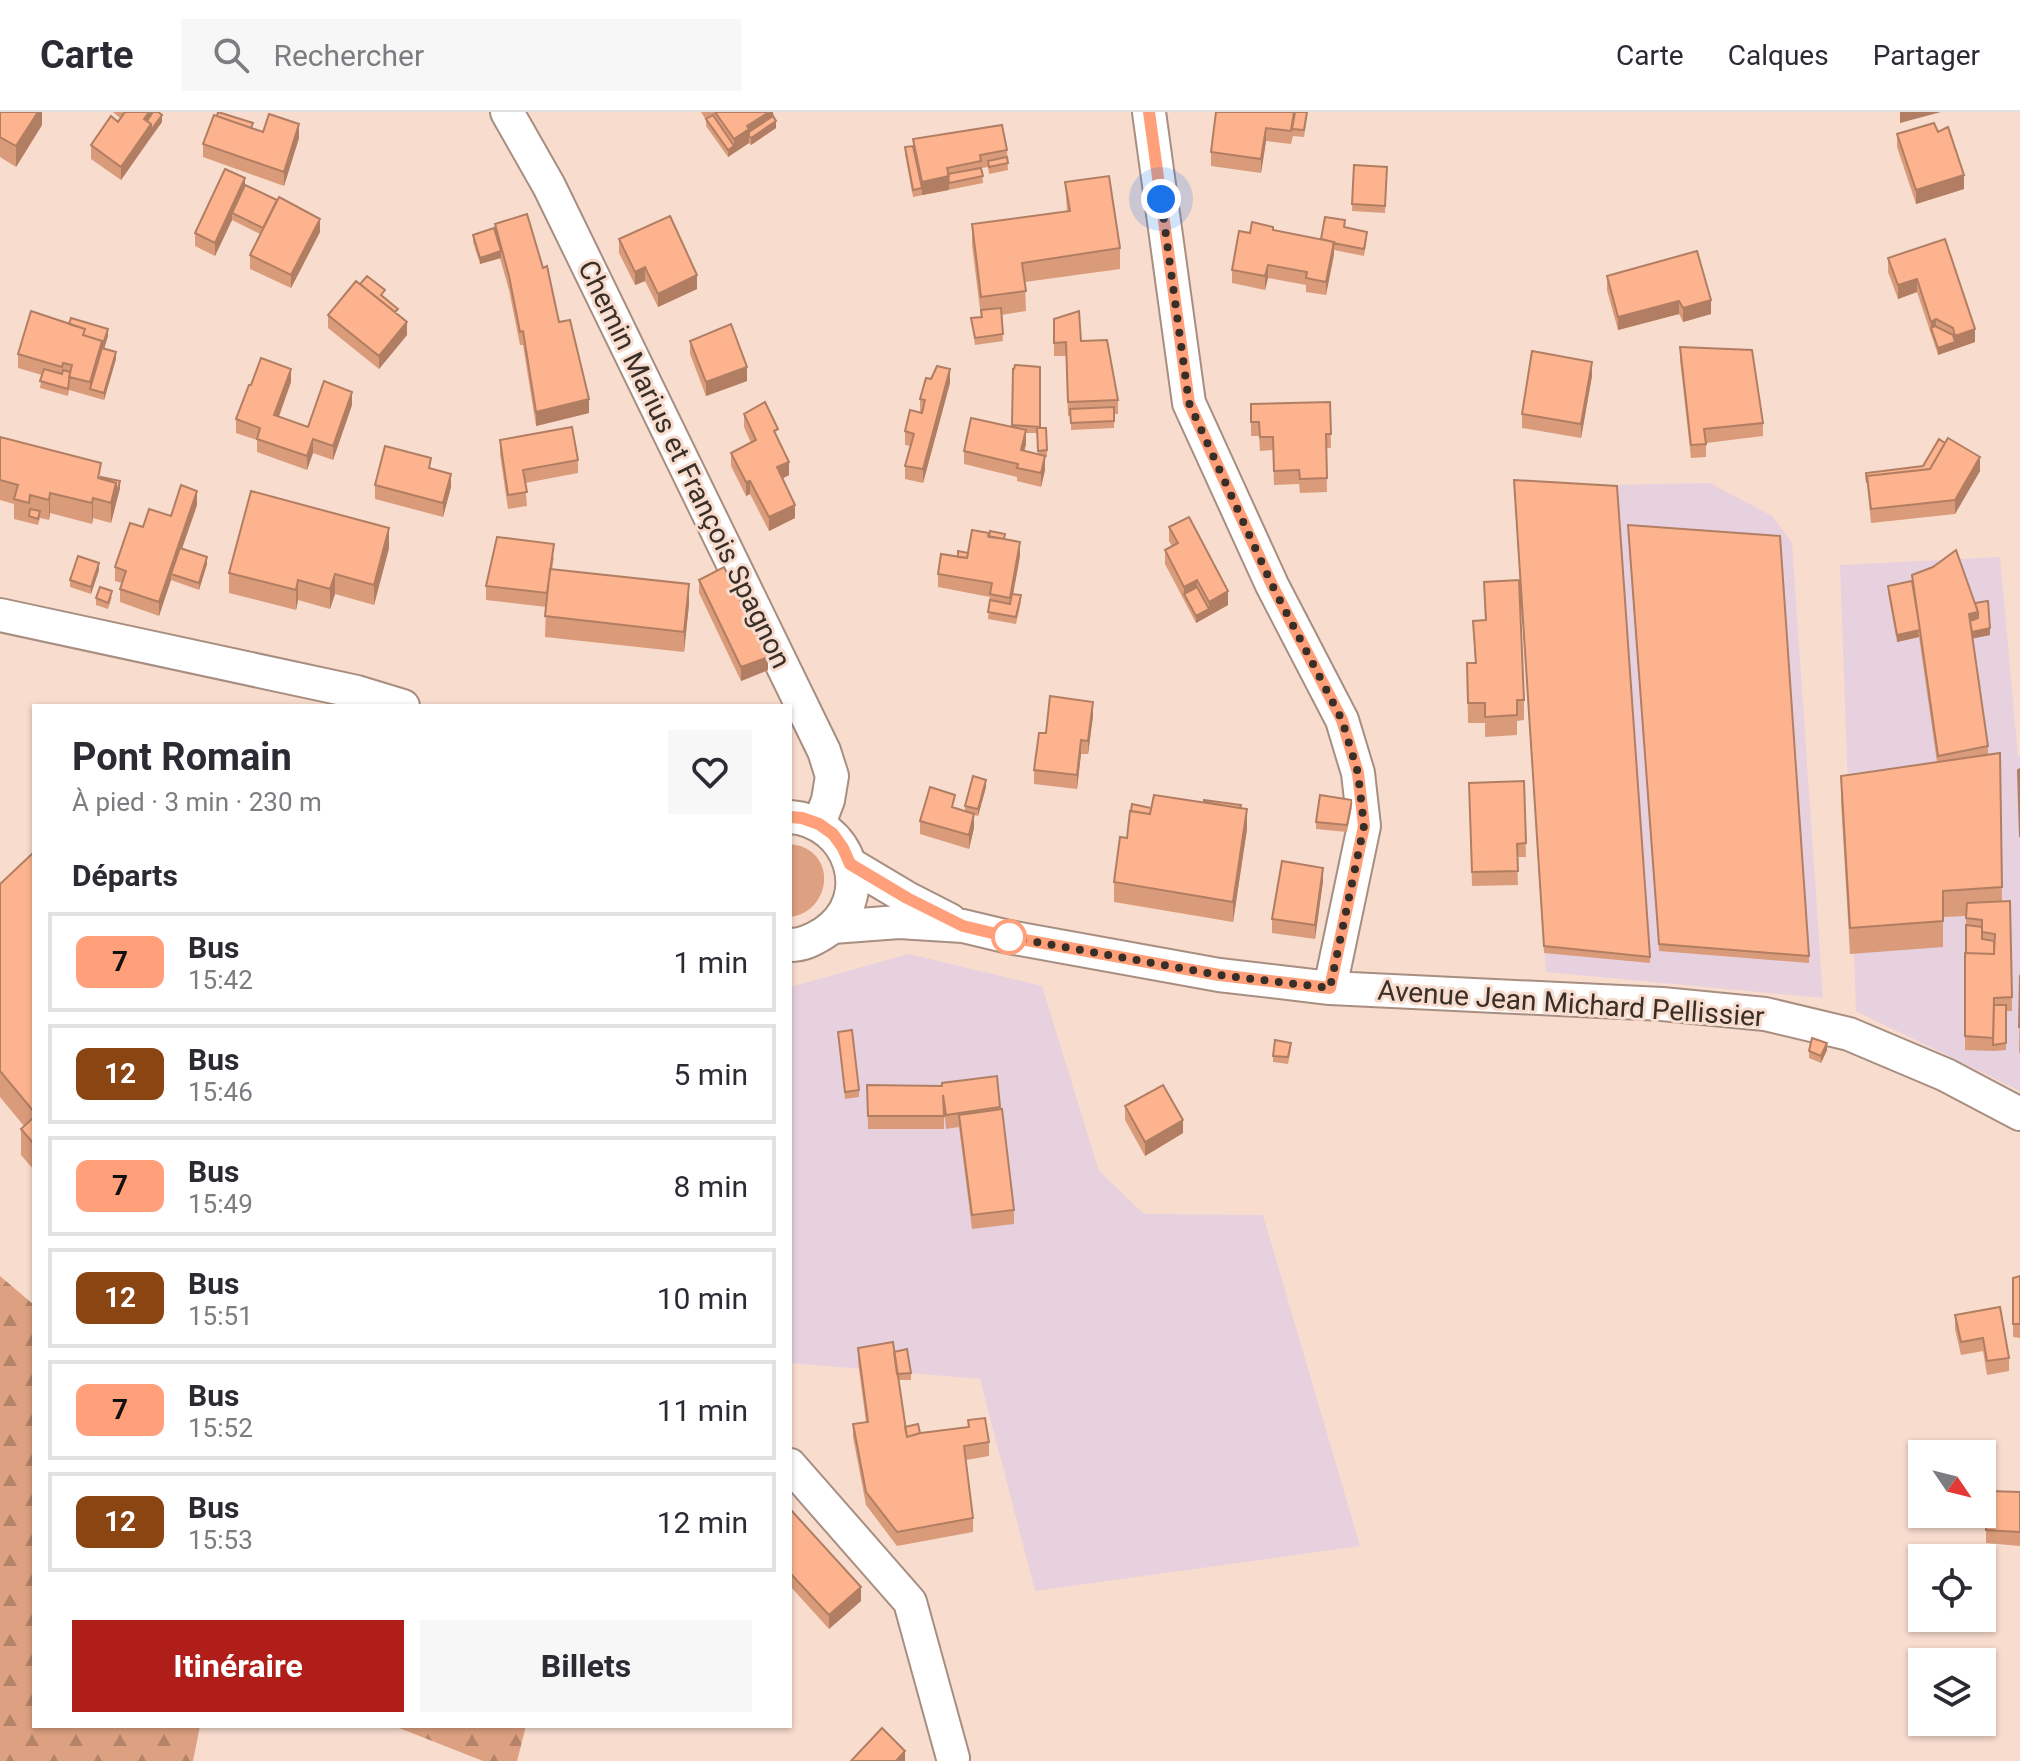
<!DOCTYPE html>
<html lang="fr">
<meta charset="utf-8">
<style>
:root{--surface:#fff;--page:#f7f7f7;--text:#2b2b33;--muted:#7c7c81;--line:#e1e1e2;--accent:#af1e19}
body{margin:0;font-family:Roboto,sans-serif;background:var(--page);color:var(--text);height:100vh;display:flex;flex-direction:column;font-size:30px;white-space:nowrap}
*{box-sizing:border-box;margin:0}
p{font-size:26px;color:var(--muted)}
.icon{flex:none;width:44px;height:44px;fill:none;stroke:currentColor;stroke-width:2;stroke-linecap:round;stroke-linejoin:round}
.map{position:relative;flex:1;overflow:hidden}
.side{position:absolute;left:32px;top:592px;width:760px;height:1024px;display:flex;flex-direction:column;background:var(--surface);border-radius:0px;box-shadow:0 2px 6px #0004}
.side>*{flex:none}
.badge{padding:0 16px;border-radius:12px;font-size:28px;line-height:52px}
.needle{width:52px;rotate:125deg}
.tools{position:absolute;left:1908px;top:1328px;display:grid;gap:16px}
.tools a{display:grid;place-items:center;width:88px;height:88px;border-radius:0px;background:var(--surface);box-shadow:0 2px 6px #0004;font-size:40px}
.you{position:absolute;width:40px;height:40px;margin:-20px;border:6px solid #fff;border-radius:50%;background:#1a73e8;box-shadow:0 0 0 12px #1a73e833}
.map>.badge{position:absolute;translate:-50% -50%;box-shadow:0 0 0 4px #fff}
h2{padding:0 40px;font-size:30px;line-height:72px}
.round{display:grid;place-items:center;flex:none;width:84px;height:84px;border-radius:0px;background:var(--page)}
.overview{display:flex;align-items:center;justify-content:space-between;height:136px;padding:0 40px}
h1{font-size:38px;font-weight:700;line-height:60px}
.button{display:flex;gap:16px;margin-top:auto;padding:16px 40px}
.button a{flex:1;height:92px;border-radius:0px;background:var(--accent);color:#fff;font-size:32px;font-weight:700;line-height:92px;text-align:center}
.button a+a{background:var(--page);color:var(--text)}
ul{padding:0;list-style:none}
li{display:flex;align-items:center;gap:24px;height:100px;margin:0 16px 12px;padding:0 24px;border:4px solid var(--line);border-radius:0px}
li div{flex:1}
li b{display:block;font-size:30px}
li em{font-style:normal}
li .badge{min-width:88px;font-weight:700;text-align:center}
header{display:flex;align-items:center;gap:48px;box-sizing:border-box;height:112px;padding:0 40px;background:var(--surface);border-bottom:2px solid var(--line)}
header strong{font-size:38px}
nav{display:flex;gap:44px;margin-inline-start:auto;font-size:28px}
.search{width:560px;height:72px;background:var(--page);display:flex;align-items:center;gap:20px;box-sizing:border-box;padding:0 28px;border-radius:0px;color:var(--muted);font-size:30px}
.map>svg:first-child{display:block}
.industrial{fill:#e8d1de}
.grass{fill:#dda080}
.forest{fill:url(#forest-firs)}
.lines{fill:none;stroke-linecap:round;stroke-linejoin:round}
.minor-casing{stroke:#a78e81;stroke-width:36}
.minor{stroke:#fff;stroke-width:32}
.wall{fill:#da9b7a;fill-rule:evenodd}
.shaded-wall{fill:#b17e63}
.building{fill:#fdb48e;stroke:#b17e63;stroke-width:2}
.line-casing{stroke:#fff;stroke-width:18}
.line{stroke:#ffa07a;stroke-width:12}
.walk{stroke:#392f29;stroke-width:8;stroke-dasharray:0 14.4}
.stop-dot{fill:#fff;stroke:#ffa07a;stroke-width:4}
.labels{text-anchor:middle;stroke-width:6;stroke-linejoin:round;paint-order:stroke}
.street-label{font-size:28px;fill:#392f29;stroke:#f8dcce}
</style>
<header>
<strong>Carte</strong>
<div class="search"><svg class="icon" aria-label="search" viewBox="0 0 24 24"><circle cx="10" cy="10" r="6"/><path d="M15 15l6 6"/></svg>Rechercher</div>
<nav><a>Carte</a><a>Calques</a><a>Partager</a></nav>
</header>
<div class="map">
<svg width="2020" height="1649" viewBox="0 0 2020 1649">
<defs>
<pattern id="forest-firs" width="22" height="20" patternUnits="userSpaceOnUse" patternTransform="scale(2)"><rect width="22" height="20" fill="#dda080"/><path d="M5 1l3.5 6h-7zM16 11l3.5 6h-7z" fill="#b48369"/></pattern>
</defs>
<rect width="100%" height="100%" fill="#f8dcce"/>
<!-- industrial -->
<path class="industrial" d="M1710,371L1772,404L1792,431L1823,886L1546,860L1514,375Z
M2000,445L2018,644H2020V979L1856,899L1840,453Z
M909,842L1042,874L1099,1059L1144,1102L1263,1103L1360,1434L1035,1479L980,1267L790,1251V875Z"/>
<!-- grass -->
<path class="grass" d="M790,732C794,733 799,733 803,735C838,750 827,801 790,805Z"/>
<!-- forest -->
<path class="forest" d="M0,1164L34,1193V1614H200L193,1649H0Z
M394,1614H526L517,1649H483Z"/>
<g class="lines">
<!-- minor casing -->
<g class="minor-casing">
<path id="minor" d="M507,0L549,74L824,639L832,664L828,688L819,712
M1149,0L1189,291L1272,473L1342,608L1358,661L1364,714L1330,876
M0,503L357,580L403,594
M790,705C850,709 877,786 824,821C813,828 803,833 790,833
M850,752L907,786L950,808
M833,815L899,810L963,814L1009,825L1219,863L1330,876L1662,892L1765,902L1849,922L1946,963L2020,1002
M790,1353L910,1490L953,1646"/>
</g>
<!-- minor -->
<use href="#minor" class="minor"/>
</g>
<!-- wall -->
<path class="wall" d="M0,0H42V13L16,55L0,45Z
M113,0H158L162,10L121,68L91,47V33L120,6Z
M701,0H773L776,16L751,33L749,31L728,45L706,14V8Z
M1216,0L1307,4L1304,25L1293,24L1291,32L1266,29L1261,61L1211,54V40Z
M253,16L263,20L299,26L284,74L203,45V32Z
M1897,22L1964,77L1916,92L1897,35Z
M913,27L1007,38L1008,58L989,62L988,55L982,56L983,71L913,85L905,42V35L913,34Z
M1354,53L1387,55L1385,101L1352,99Z
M1065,70L1120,136V157L1025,170L1026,199L1001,203L1003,229L975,233L971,206L981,205L972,133V112L1067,99Z
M245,73L320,120L291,176L250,157V143L260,122L232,108L215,144L195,134V121Z
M495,112L559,210L589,301L536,314L523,233H520L509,178L500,146L480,152L473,130V123L495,120Z
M1345,116L1367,127L1364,144L1334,138L1326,183L1306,180V173L1268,166L1265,178L1232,171V158L1250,121L1273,119L1321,127Z
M619,127L697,177L658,195L645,169L635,173L619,141Z
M1945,127L1975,230L1938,243L1917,180L1898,187L1888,160V146Z
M1697,139L1711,202L1683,210L1679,202L1618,218L1607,178V164Z
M384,186L398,203L407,223L379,257L328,216V203Z
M1054,207L1081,229L1118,288V302H1114V316L1071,318V304H1068L1066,244H1054Z
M108,224L104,236L116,247L104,288L69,278L68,284L40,276L42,263L18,256V242Z
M690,229L747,269L706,284L690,242Z
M1680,235L1763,311V324L1706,331V345L1691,346L1680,248Z
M1015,253L1040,316L1047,338V345H1045V358L1041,375L1017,369V365L964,352V339L1012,315L1013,257H1014ZM1026,321H1037L1038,343L1024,339L1026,332Z
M1592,264L1581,326L1522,316V302Z
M291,270L279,305L308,315L352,293L333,348L313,341L307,358L257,340V328L236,321V307L251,273Z
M950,271L923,371L905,367V354L910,334L905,333V319L920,301V287Z
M1330,290L1331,336H1326L1327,380L1300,381L1299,372L1274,373L1273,338L1260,339L1259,324H1251V292Z
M744,302L778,328L789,363L782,367L795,406L769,419L750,382L746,384L731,354V341L751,331L744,315Z
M0,325L101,365L120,376L111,411L93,406L92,412L50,401L49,408L40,406L38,413L14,407V392L0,388Z
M500,328L578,348V361L525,371L527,394L508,397L500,342Z
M431,356L451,375L443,405L375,387V373Z
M1980,359L1955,402L1871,411L1866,361Z
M1514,375L1650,845V851L1544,841Z
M197,393L182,437L207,452L199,478L171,468L159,504L120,490V477L122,471L115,469V455L143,415Z
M1169,415L1228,493L1196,511L1165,452V438L1172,434L1169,429Z
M1628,420L1809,844V851L1659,839Z
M989,421L1005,427L1020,444L1013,482L1021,490L1016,512L988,507L990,485L938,475V462L958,445L968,441Z
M389,436L374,493L335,482L330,497L298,488L296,498L229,481V461Z
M554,445L552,458L689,492L684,540L545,525L546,495L486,488V474Z
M99,458L91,482L70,475V468Z
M1912,463L1975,491L1990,523L1973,526L1988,634V643L2000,641L2002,789L2012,885V899H2006V938L1993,939L1965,938L1966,804L1943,805V835L1850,842L1841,690V664L1937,650L1919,525L1897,530L1888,481V474L1912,469Z
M699,468L768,558L741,569L699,481Z
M1484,470L1524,588V608L1517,609V623L1485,625V611H1468L1467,551H1475L1473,509L1485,508Z
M112,485L108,497L96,493V486Z
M1093,604L1088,642H1081L1077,677L1034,672V658L1046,621Z
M1524,669L1526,745H1517L1518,773L1472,774L1469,671Z
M986,675L978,704L974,703V716L969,737L920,722V709L955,696L965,699V694Z
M1352,695L1347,720L1316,717V710Z
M1241,696L1247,717L1233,810L1114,790V770L1127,726Z
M34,740V1058L21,1043V1017L24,1014L0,985V772Z
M1323,769L1315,827L1272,821V807Z
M2020,863V941H2019Z
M838,920L859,978V985L845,987Z
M1291,937L1288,952L1273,950V944Z
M1827,938L1821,951L1809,946V939Z
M997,964L1000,997L1014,1098V1112L972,1117L959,1015L946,1017L944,998V1017H868L867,973L942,974Z
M1125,994L1183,1021L1145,1044L1125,1008Z
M2020,1164V1226L2013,1225V1166Z
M1955,1203L2009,1246V1259L1987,1263L1983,1239L1961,1243L1955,1217Z
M858,1236L894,1240L911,1261V1268H898L905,1315L920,1321L968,1315V1308L989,1330V1344L966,1348L973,1406V1420L897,1434L866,1393L853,1325V1312L866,1310L858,1250Z
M2020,1380V1434L1986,1431V1418Z
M790,1398L861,1489L829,1517L790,1474Z"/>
<!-- shaded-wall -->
<path class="shaded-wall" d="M38,0H42V13L16,55V34Z
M149,0H158L147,16L144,7Z
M769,0H773V11L749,24V31L728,45V38L734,34V27L747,14Z
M1900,0H1941L1900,11Z
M162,3V10L151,25V18Z
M776,9V16L751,33V26Z
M151,12V25L121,68V55Z
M299,12V26L284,74V60Z
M1266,16V29L1261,61V47Z
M1964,63V77L1916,92V78Z
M949,64V78L922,83V70Z
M245,66V80L232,101V108L215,144V131Z
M320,107V120L291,176V163Z
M1334,130V143L1326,183V170Z
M501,139V146L480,152V146Z
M1268,153V166L1265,178V164Z
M645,155V169L635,173V160Z
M697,163V177L658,195V182Z
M1917,167V180L1898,187V173Z
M1711,188V202L1683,210V196Z
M1679,189V202L1618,218V205Z
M1936,207V221L1931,216V210Z
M407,210V223L379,257V244Z
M108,217V224L92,277H90V270L102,229Z
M1975,217V230L1938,243V236L1955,230V224Z
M116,240V247L104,288V281Z
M1592,250V264L1581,326V312Z
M747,255V269L706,284V270Z
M291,257V270L274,317V303Z
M950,257V271L923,371V357Z
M352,280V293L333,348V334Z
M589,287V301L536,314V300Z
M1026,318V332L1021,352V338Z
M313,327V341L307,358V344Z
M1045,344V358L1041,375V361Z
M1980,345V359L1955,402V388Z
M789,350V363L777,369V355Z
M451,362V375L443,405V391Z
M120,369V376L111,411V391L116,371Z
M750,369V382L746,384V370Z
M197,379V393L173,462H171V468L159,504V490Z
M50,381V401L49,408V388Z
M93,386V406L92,412V391Z
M795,393V406L769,419V405Z
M389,416V436L374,493V473Z
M1020,430V444L1010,499V486Z
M207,445V452L199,478V471Z
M99,451V458L91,482V475Z
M335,462V482L330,497V477Z
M298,468V488L296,498V478Z
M1197,468V482H1184V475Z
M689,472V492L684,540V520Z
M1228,479V493L1196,511V504L1209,497V490Z
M1978,500V513L1970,515L1969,502Z
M1990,516V523L1971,527V520Z
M1918,519L1919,525L1897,530V523Z
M768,545V558L741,569V555Z
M1093,590V604L1088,642V629Z
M1081,628V642L1077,677V663Z
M986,668V675L978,704V697Z
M1247,697V717L1233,810V790Z
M974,702V716L969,737V723Z
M1323,756V769L1315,827V813Z
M1827,931V938L1821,951V944Z
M1183,1008V1021L1145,1044V1030Z
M861,1475V1489L829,1517V1503Z
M905,1639V1649H896Z"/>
<!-- building -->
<path class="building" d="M0,0H38L16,34L0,25Z
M125,0H149L144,7L151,12L121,55L91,33L111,4L118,10Z
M153,0H158L162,3L151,18V12L147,9Z
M218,0L253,11L251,16L217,4Z
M715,0H769L747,14L749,17L734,27Z
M1216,0H1294L1291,19L1266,16L1261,47L1211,40Z
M1295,0H1307L1304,18L1292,17Z
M269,2L299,12L284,60L203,32L214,3L263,20Z
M713,3L734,34L728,38L706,7Z
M773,4L776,9L751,26L749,24V20Z
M1934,11L1938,20L1948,15L1964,63L1916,78L1897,22Z
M1002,13L1007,38L980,43L981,49L947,56L949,64L922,70L913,27Z
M913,34L922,76L913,78L905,35Z
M1007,45L1008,51L989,55L988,49Z
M1354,53L1387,55L1385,94L1352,92Z
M981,56L983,64L949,71L948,62Z
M225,57L245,66L215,131L195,121Z
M1109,64L1120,136L1022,151L1026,179L981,185L972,112L1070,99L1065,70Z
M245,73L277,88L263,116L232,101Z
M279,85L320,107L291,163L250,143Z
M527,102L543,156L547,154L559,210L570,208L589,287L536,300L523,219L520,220L509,164L495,112Z
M670,104L697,163L658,182L645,155L635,160L619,127Z
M1325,105L1345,108L1344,115L1367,120L1364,137L1333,131L1334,130L1321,127Z
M1252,110L1273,115V118L1334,130L1326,170L1306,166L1307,160L1268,153L1265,164L1232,158L1239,119L1250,121Z
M494,116L501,139L480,146L473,123Z
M1945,127L1975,217L1955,224L1953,216L1936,207L1931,210L1917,167L1898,173L1888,146Z
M1697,139L1711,188L1683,196L1679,189L1618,205L1607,164Z
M367,164L385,178L381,183L398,197L395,200L360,172Z
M356,169L407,210L379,244L328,203Z
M1001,196L1003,222L975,226L971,206L982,205L981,198Z
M31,199L85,217L83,223L102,229L90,270L69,265L72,253L63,251L62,255L18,242Z
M1079,199L1081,229L1107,228L1118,288L1068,290L1066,230L1054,231V207Z
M71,206L108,217L102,235V229L83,223L85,217L69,212Z
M731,212L747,255L706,270L690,229Z
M1935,214L1953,223L1955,230L1938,236L1931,216Z
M1680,235L1752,238L1763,311L1704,317L1706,332L1691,333Z
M102,236L116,240L104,281L90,277Z
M1532,239L1592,250L1581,312L1522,302Z
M261,246L291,257L274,303L308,315L324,269L352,280L333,334L313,327L307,344L257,327L260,316L236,307L249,273H251Z
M1015,253L1040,255V315L1012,313L1013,257H1014Z
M937,254L950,257L923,357L905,354L914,322L905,319L910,298L922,301L925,288L920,287L926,266L931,267Z
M44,257L62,262L63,258L70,260L68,277L40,269Z
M765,290L778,317L774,319L789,350L777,355L795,393L769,405L750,369L746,370L731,341L756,328L744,302Z
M1330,290L1331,322H1326L1327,366L1300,367L1299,358L1274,359L1273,325H1260L1259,310H1251V292Z
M1114,295V309L1071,311L1070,297Z
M971,306L1026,318L1021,338L1045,344L1041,361L1017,356L1018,352L964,339Z
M572,315L578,348L523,358L527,380L508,383L500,328Z
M1037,316H1046L1047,338L1038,339Z
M0,325L101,351L98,366L116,371L111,391L93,386L92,391L50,381L49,388L30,383L29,391L14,387L18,373L0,368Z
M1948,326L1980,345L1955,388L1871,397L1867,364L1930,357Z
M1939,327L1945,331L1930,357L1867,364V371L1866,361L1923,354Z
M385,334L431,346L429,356L451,362L443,391L375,373Z
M101,365L120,369L116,384V371L101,366Z
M1514,368L1617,374L1650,845L1544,834Z
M181,373L197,379L159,490L120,477L126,459L115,455L130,411L143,415L149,397L171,404Z
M251,379L389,416L374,473L335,462L330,477L298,468L296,478L229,461Z
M30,397L40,399L38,407L29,404Z
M1189,405L1228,479L1209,490L1197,468L1184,475L1165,438L1178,431L1169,415Z
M1628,413L1780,424L1809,844L1659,832Z
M972,418L989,421L988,424L1020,430L1010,486L990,482L992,471L938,462L941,442L967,446Z
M990,419L1005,422L1004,427L989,425Z
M497,425L554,432L547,481L486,474Z
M180,436L207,445L199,471L171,462Z
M1956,438L1978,500L1969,502L1988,634L1938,644L1912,463L1933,455Z
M958,439L968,441L967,446L958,445Z
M78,444L99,451L91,475L70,468Z
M724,455L768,545L741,555L699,468Z
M550,457L689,472L684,520L545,504Z
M1519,468L1524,588H1517V603L1485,605V591H1468L1467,551H1476L1473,509L1486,508L1484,470Z
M1912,469L1920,518L1897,523L1888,474Z
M100,475L112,479L108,491L96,486Z
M1197,475L1209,497L1196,504L1184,482Z
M1012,482L1021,483L1016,505L988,500L990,488L1010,492Z
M1988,489L1990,516L1972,520L1970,509L1978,506V500L1975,491Z
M1050,584L1093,590L1088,629L1081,628L1077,663L1034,658L1039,621H1046Z
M2000,641L2002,775L1943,779V809L1850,816L1841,664Z
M2020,657V725L2018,658Z
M973,664L986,668L978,697L965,694Z
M1524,669L1526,731L1517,732L1518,759L1472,760L1469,671Z
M930,675L955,683L952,695L974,702L969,723L920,709Z
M1154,683L1247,697L1233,790L1114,770L1120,725L1127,726L1130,699L1150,702Z
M1320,683L1352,688L1347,713L1316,710Z
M1204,688L1241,693L1240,696L1204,690Z
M1132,692L1151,696L1150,702L1131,699Z
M34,740V1000L0,959V772Z
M1282,749L1323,756L1315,813L1272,807Z
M2010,789L2012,885L1994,886L1993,926L1965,924V841L1994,842L1995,822L1982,820V808L1966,806L1967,791Z
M1966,813L1982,815V827L1994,829V842L1966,841Z
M2020,863V915H2019Z
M1994,893H2006V931L1993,933Z
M852,918L859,978L845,980L838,920Z
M1812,926L1827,931L1821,944L1809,939Z
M1275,928L1291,931L1288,945L1273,944Z
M997,964L1000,995L946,1003L943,983L944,1004H868L867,973L942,974V971Z
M1163,973L1183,1008L1145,1030L1125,994Z
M1002,997L1014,1098L972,1103L959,1003Z
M34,1005V1032L21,1017Z
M2020,1164V1212H2013V1166Z
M2000,1195L2009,1246L1987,1249L1983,1226L1961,1230L1955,1203Z
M893,1230L907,1325L921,1321L969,1315L968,1308L985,1306L989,1330L964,1334L973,1406L897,1420L866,1380L853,1312L868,1310L858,1236Z
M907,1237L911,1261L897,1262L894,1240Z
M918,1312L920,1321L907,1325L905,1315Z
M1989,1379L2020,1380V1420L1986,1418Z
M790,1397L861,1475L829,1503L790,1461Z
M882,1616L905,1639L896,1649H851Z"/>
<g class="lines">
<!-- line casing -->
<g class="line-casing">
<path id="line" d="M790,705L802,706L819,712L833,722L843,736L850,752L907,786L963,814L1009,825L1219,863L1330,876L1364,714L1358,661L1342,608L1272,473L1189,291L1149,0"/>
</g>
<!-- line -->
<use href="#line" class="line"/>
<!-- walk -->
<path class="walk" d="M1009,825L1219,863L1330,876L1364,714L1358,661L1342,608L1272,473L1189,291L1161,87"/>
</g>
<!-- markers -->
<circle class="stop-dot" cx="1009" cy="825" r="16"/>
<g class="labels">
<!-- street labels -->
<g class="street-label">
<text transform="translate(685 352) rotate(64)" y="10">Chemin Marius et François Spagnon</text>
<text transform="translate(1571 891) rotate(4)" y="10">Avenue Jean Michard Pellissier</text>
</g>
</g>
</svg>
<div class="tools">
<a><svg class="needle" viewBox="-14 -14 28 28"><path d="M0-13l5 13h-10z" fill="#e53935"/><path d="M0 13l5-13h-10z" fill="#7c7c81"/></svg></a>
<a><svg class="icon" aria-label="locate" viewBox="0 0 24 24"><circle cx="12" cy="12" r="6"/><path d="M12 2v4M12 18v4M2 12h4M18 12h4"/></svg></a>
<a><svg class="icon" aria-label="layers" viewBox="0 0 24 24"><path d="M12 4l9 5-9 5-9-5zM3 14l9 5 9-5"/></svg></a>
</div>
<div class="you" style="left:1161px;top:87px"></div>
<section class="side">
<div class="overview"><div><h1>Pont Romain</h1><p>À pied · 3 min · 230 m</p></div><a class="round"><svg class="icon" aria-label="heart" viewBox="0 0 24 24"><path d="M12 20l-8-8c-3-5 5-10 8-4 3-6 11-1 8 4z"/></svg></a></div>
<h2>Départs</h2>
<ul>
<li><span class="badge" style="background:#ffa07a;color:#111">7</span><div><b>Bus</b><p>15:42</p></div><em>1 min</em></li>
<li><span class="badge" style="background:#8b4513;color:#fff">12</span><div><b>Bus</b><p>15:46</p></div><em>5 min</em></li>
<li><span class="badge" style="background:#ffa07a;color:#111">7</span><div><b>Bus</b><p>15:49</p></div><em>8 min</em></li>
<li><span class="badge" style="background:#8b4513;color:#fff">12</span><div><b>Bus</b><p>15:51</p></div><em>10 min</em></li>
<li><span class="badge" style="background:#ffa07a;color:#111">7</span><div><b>Bus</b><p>15:52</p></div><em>11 min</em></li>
<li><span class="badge" style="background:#8b4513;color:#fff">12</span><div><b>Bus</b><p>15:53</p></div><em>12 min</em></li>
</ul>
<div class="button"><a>Itinéraire</a><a>Billets</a></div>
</section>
</div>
